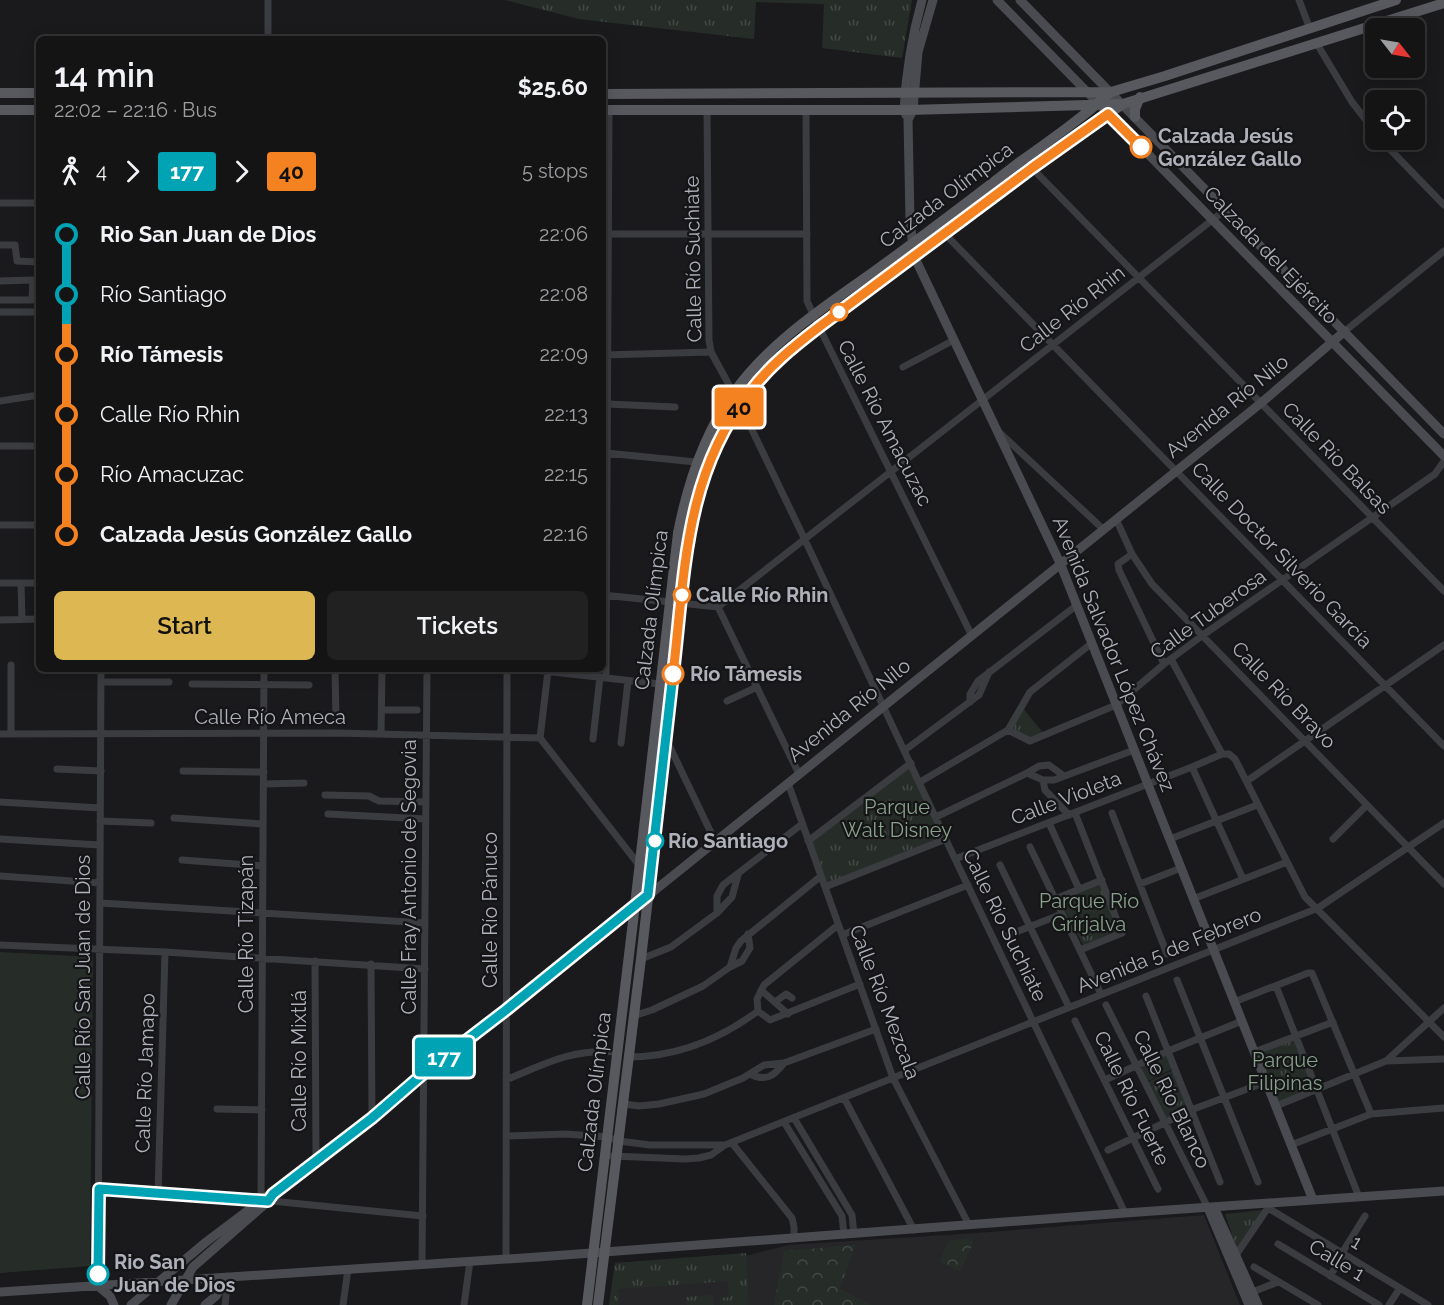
<!DOCTYPE html>
<meta charset="utf-8">
<style>
:root{--surface:#141415;--page:#212122;--text:#f1f3f6;--muted:#9d9ea0;--line:#333334;--accent:#ddb751}
body{margin:0;font-family:Raleway,sans-serif;background:var(--page);color:var(--text);height:100vh;display:flex;flex-direction:column;font-size:22px;white-space:nowrap}
*{box-sizing:border-box;margin:0}
p{font-size:20px;color:var(--muted)}
.icon{flex:none;width:33px;height:33px;fill:none;stroke:currentColor;stroke-width:2;stroke-linecap:round;stroke-linejoin:round}
.map{position:relative;flex:1;overflow:hidden}
.sheet{position:absolute;left:36px;top:36px;width:570px;height:636px;display:flex;flex-direction:column;background:var(--surface);border-radius:9px;box-shadow:0 3px 15px #0003,0 0 0 2px var(--line)}
.sheet>*{flex:none}
.badge{padding:0 12px;border-radius:4px;font-size:21px;line-height:39px}
.needle{width:39px;rotate:121deg}
.fabs{position:absolute;left:1365px;top:18px;display:grid;gap:12px}
.fabs a{display:grid;place-items:center;width:60px;height:60px;border-radius:9px;background:var(--surface);box-shadow:0 3px 15px #0003,0 0 0 2px var(--line);font-size:30px}
.map>.badge{position:absolute;translate:-50% -50%;box-shadow:0 0 0 3px #fff}
.legs{display:flex;align-items:center;gap:9px;height:66px;padding:0 18px;font-size:20px}
.legs p{margin-inline-start:auto}
.overview{display:flex;align-items:center;justify-content:space-between;height:102px;padding:0 18px}
h1{font-size:33px;font-weight:600;line-height:45px}
.cta{display:flex;gap:12px;margin-top:auto;padding:12px 18px}
.cta a{flex:1;height:69px;border-radius:9px;background:var(--accent);color:#111;font-size:24px;font-weight:600;line-height:69px;text-align:center}
.cta a+a{background:var(--page);color:var(--text)}
ul{padding:0 18px;list-style:none}
li{display:flex;align-items:center;gap:21px;height:60px;font-size:22px}
li i{display:grid;place-items:center;width:9px;height:100%;margin:0 8px;background:currentColor}
li i::after{content:'';width:15px;height:15px;margin:-8px;border:4px solid;border-radius:50%;background:var(--surface)}
li p{margin-inline-start:auto}
li:first-child i{background:linear-gradient(#0000 50%,currentColor 0)}
li:last-child i{background:linear-gradient(currentColor 50%,#0000 0)}
.map>svg:first-child{display:block}
.built{fill:#262629}
.grass{fill:#262d28}
.forest{fill:url(#forest-crowns)}
.park{fill:url(#park-tufts)}
.lines{fill:none;stroke-linecap:round;stroke-linejoin:round}
.street{stroke:#3b3c40;stroke-width:7}
.secondary{stroke:#4a4b50;stroke-width:9}
.primary{stroke:#58595f;stroke-width:10}
.line-1-casing{stroke:#fff;stroke-width:14}
.line-2-casing{stroke:#fff;stroke-width:14}
.line-1{stroke:#00a3b4;stroke-width:9}
.line-2{stroke:#f58220;stroke-width:9}
.stop-2-dot{fill:#fff;stroke:#f58220;stroke-width:3}
.stop-1-dot{fill:#fff;stroke:#00a3b4;stroke-width:3}
.labels{text-anchor:middle;stroke-width:4.5;stroke-linejoin:round;paint-order:stroke}
.stop-label{font-size:20px;font-weight:bold;fill:#aeb1ba;stroke:#151517;text-anchor:start}
.street-label{font-size:20px;fill:#aeb1ba;stroke:#151517}
.park-label{font-size:20px;fill:#88a28b;stroke:#151517}
</style>
<div class="map">
<svg width="1444" height="1305" viewBox="0 0 1444 1305">
<defs>
<pattern id="forest-crowns" width="20" height="18" patternUnits="userSpaceOnUse" patternTransform="scale(1.5)"><rect width="20" height="18" fill="#262d28"/><path d="M2 6a3 3 0 1 1 6 0M12 15a3 3 0 1 1 6 0" fill="none" stroke="#434945"/></pattern>
<pattern id="park-tufts" width="24" height="20" patternUnits="userSpaceOnUse" patternTransform="scale(1.5)"><rect width="24" height="20" fill="#262d28"/><path d="M3 7l-1-3M5 7V3M7 7l1-3M15 17l-1-3M17 17v-4M19 17l1-3" fill="none" stroke="#434945"/></pattern>
</defs>
<rect width="100%" height="100%" fill="#1a1a1c"/>
<!-- built -->
<path class="built" d="M1204,1215L1240,1305H609L615,1263L749,1255L788,1245L976,1233Z"/>
<!-- grass -->
<path class="grass" d="M0,952L93,957L90,1266L0,1273Z
M1167,1053L1172,1069L1148,1081L1140,1065Z"/>
<!-- forest -->
<path class="forest" d="M973,1238L972,1246L960,1271L940,1262L948,1241Z
M855,1245L840,1289L871,1305H774L784,1251Z"/>
<!-- park -->
<path class="park" d="M505,0H912L902,58L822,48L824,4L756,2L754,39L579,19Z
M1021,706L1044,734L1030,740L1009,730Z
M911,763L946,839L825,887L808,841Z
M1099,883L1118,931L1083,945L1059,899Z
M1295,1036L1316,1090L1276,1106L1254,1052Z
M1173,1070L1188,1108L1165,1121L1146,1083Z
M1263,1210L1238,1252L1225,1214Z
M746,1253L749,1305H721L720,1298L729,1297L728,1281L618,1289L619,1305H609L615,1263Z
M713,1295L714,1305H687L686,1297Z"/>
<g class="lines">
<!-- street -->
<path class="street" d="M268,0V39
M1299,0L1310,29
M1317,44L1352,102L1376,133
M707,110L709,340L711,352L740,405L805,540L955,859L1125,1213
M806,110L807,301L819,327L971,634
M1381,140L1444,205
M1032,168L1444,591
M0,203H39
M944,233L1444,746
M603,234H807
M0,245H15L17,261L38,262
M0,281L33,280L32,300H0
M0,312H39
M1345,331L1444,251
M603,355L711,352
M903,367L954,340
M0,401L39,395
M607,404L675,407
M1000,433L1103,529
M0,446H39
M606,453L696,462
M1116,519L1132,554L1152,584L1444,884
M0,525H39
M1132,554L1118,564L1119,570L1164,664
M0,583H39
M21,583L22,619
M603,595L718,607L1225,210
M718,607L799,774
M0,620L39,619
M1171,659L1222,754
M11,665V734
M335,669L336,721
M526,669L660,684
M548,671L540,738L639,865
M606,678L609,110
M101,682H169
M192,684L309,685
M727,701L757,687
M970,702V694L978,681L1077,605
M382,710H417
M1008,730L1030,741L1116,705L1164,664L1203,635L1435,474L1444,461
M0,734L335,733L540,738
M381,734L382,669
M593,739L600,677
M667,741L715,841
M621,743L628,681
M905,750L979,695L989,672
M1222,754H1229L1235,759L1305,897L1444,1037
M1192,767L1243,879
M57,769L101,771
M183,771L264,772
M1027,773L1039,766L1049,765L1064,776
M1043,780L1045,790L1069,815
M1247,781L1444,645
M920,782L1008,730L1030,692L1092,643
M788,783L893,1078L969,1225
M264,784L304,783
M325,795L369,796L379,801L426,802
M0,802L100,808
M1075,813L1122,933L1080,950
M1112,813L1167,954
M328,814L426,819
M936,817L1027,773L1043,780H1054L1134,750
M174,818L263,824
M100,821L151,823
M1049,823L1079,889
M0,839L100,845
M1170,839L1257,805
M1333,839L1367,805
M808,841L911,763
M1030,847L1101,994
M955,859L1192,767L1222,754
M182,860L263,866
M1000,865L1069,1007
M0,876L100,883
M1140,884L1181,868
M825,887L946,839
M1055,899L1102,880
M1193,899L1287,862
M100,903L425,923
M717,913V896L723,885L802,824
M838,925L764,985L757,999L758,1011L770,1020L860,984
M842,935L968,885
M1006,936L1062,914
M0,945L165,952L425,969
M641,959L671,947L717,913L732,897L738,875
M315,961L316,1160
M371,964L372,1117
M730,967L736,948L741,941L821,876
M1177,980L1258,1182
M1276,986L1359,1197
M761,990L788,1014
M1146,996L1220,1182
M775,1002L786,994L792,998
M1234,1002L1308,973H1312L1371,1114
M1106,1005L1208,1208
M633,1016L652,1010L703,986L730,967L742,961L750,948L748,934
M1075,1021L1158,1189
M1254,1052L1333,1022
M628,1057C677,1057 719,1040 758,1011
M1387,1061L1444,1059
M750,1074C766,1082 774,1076 784,1063
M506,1080C547,1063 571,1049 617,1052
M1105,1080L1168,1051L1242,1021
M844,1098L914,1230
M624,1104L639,1106L659,1104L704,1094L743,1078L764,1065L784,1063L876,1029
M1276,1106L1386,1061L1444,1008
M217,1109L262,1110
M794,1118L852,1215L854,1234
M784,1122L842,1216L844,1235
M506,1136L566,1134L607,1137L619,1141L650,1145H725
M732,1143L792,1218L794,1227V1238
M1291,1145L1371,1114L1444,1108
M1108,1150L1191,1110L1266,1082
M612,1156L685,1159L699,1158L711,1155L725,1145L1318,908L1444,823
M99,1189L261,1200L423,1216
M158,1194L165,952
M261,1200L264,669
M1268,1208L1428,1305
M1278,1244L1379,1305
M1342,1253L1365,1216
M506,1258L507,669
M1234,1258L1270,1205
M422,1265L427,669
M1254,1267L1318,1305
M1330,1276L1344,1254
M98,1286L101,669
M1250,1293L1278,1282
M225,1305L228,1278
M343,1305L348,1269
M464,1305L470,1261
M1389,1305L1400,1288"/>
<!-- secondary -->
<path class="secondary" d="M933,0L918,52L913,110L908,120L910,220L914,256L1060,563L1313,1200
M997,0L1444,456
M1020,0L1444,434
M906,115L904,110C906,73 912,36 922,0
M1214,1207L1258,1305
M1208,1208L1249,1305
M98,1286L110,1296L114,1305
M0,1292L538,1257L1125,1213L1444,1191
M131,1305L206,1242L372,1117L424,1073L506,1010L1261,403L1345,331
M171,1305L193,1267L264,1205
M205,1305L216,1296L227,1277"/>
<!-- primary -->
<path class="primary" d="M0,93H39
M603,94L1111,92L1165,76L1396,0
M0,110H39
M603,110H908L1123,104L1444,3
M1135,117V109L1140,97
M587,1305L635,905L678,533C688,482 704,433 735,391C772,340 826,306 876,270C925,235 973,198 1021,161C1052,139 1083,117 1111,92
M598,1305L641,959L691,524C701,476 719,431 749,392C789,341 848,306 899,267C973,212 1046,154 1123,104"/>
</g>
<g class="lines">
<!-- line-1 casing -->
<g class="line-1-casing">
<path id="line-1" d="M98,1274L99,1189L268,1201L273,1194L372,1118L424,1073L506,1010L648,895L673,674"/>
</g>
<!-- line-2 casing -->
<g class="line-2-casing">
<path id="line-2" d="M673,674C685,574 684,476 749,393C768,367 793,347 819,327L1032,168L1108,114L1141,147"/>
</g>
<!-- line-1 -->
<use href="#line-1" class="line-1"/>
<!-- line-2 -->
<use href="#line-2" class="line-2"/>
</g>
<!-- markers -->
<g class="stop-2-dot">
<circle cx="1141" cy="147" r="10"/>
<circle cx="839" cy="312" r="8"/>
<circle cx="682" cy="595" r="8"/>
<circle cx="673" cy="674" r="10"/>
</g>
<g class="stop-1-dot">
<circle cx="655" cy="841" r="8"/>
<circle cx="98" cy="1274" r="10"/>
</g>
<g class="labels">
<!-- stop labels -->
<g class="stop-label">
<text x="1158" y="143">Calzada Jesús<tspan x="1158" dy="23">González Gallo</tspan></text>
<text x="696" y="602">Calle Río Rhin</text>
<text x="690" y="681">Río Támesis</text>
<text x="668" y="848">Río Santiago</text>
<text x="114" y="1269">Rio San<tspan x="114" dy="23">Juan de Dios</tspan></text>
</g>
<!-- street labels -->
<g class="street-label">
<text transform="translate(946 195) rotate(-37)" y="7">Calzada Olímpica</text>
<text transform="translate(1271 255) rotate(46)" y="7">Calzada del Ejército</text>
<text transform="translate(693 259) rotate(-91)" y="7">Calle Río Suchiate</text>
<text transform="translate(1072 309) rotate(-38)" y="7">Calle Río Rhin</text>
<text transform="translate(1227 406) rotate(-39)" y="7">Avenida Río Nilo</text>
<text transform="translate(885 423) rotate(63)" y="7">Calle Río Amacuzac</text>
<text transform="translate(1337 458) rotate(46)" y="7">Calle Río Balsas</text>
<text transform="translate(1282 555) rotate(46)" y="7">Calle Doctor Silverio García</text>
<text transform="translate(651 610) rotate(-83)" y="7">Calzada Olímpica</text>
<text transform="translate(1208 614) rotate(-36)" y="7">Calle Tuberosa</text>
<text transform="translate(1114 654) rotate(68)" y="7">Avenida Salvador López Chávez</text>
<text transform="translate(1284 695) rotate(46)" y="7">Calle Río Bravo</text>
<text transform="translate(849 710) rotate(-39)" y="7">Avenida Río Nilo</text>
<text x="270" y="724">Calle Río Ameca</text>
<text transform="translate(1066 798) rotate(-21)" y="7">Calle Violeta</text>
<text transform="translate(409 877) rotate(-90)" y="7">Calle Fray Antonio de Segovia</text>
<text transform="translate(490 910) rotate(-90)" y="7">Calle Río Pánuco</text>
<text transform="translate(1005 925) rotate(64)" y="7">Calle Río Suchiate</text>
<text transform="translate(246 934) rotate(-90)" y="7">Calle Río Tizapán</text>
<text transform="translate(1169 950) rotate(-22)" y="7">Avenida 5 de Febrero</text>
<text transform="translate(83 977) rotate(-90)" y="7">Calle Río San Juan de Dios</text>
<text transform="translate(885 1002) rotate(69)" y="7">Calle Río Mezcala</text>
<text transform="translate(299 1061) rotate(-90)" y="7">Calle Río Mixtlá</text>
<text transform="translate(145 1073) rotate(-88)" y="7">Calle Río Jamapo</text>
<text transform="translate(594 1092) rotate(-83)" y="7">Calzada Olímpica</text>
<text transform="translate(1132 1098) rotate(64)" y="7">Calle Río Fuerte</text>
<text transform="translate(1172 1099) rotate(64)" y="7">Calle Río Blanco</text>
<text transform="translate(1357 1242) rotate(31)" y="7">1</text>
<text transform="translate(1337 1260) rotate(31)" y="7">Calle 1</text>
</g>
<!-- park labels -->
<g class="park-label">
<text x="897" y="814">Parque<tspan x="897" dy="23">Walt Disney</tspan></text>
<text x="1089" y="908">Parque Río<tspan x="1089" dy="23">Grírjalva</tspan></text>
<text x="1285" y="1067">Parque<tspan x="1285" dy="23">Filipinas</tspan></text>
</g>
</g>
</svg>
<div class="fabs">
<a><svg class="needle" viewBox="-14 -14 28 28"><path d="M0-13l5 13h-10z" fill="#e53935"/><path d="M0 13l5-13h-10z" fill="#9d9ea0"/></svg></a>
<a><svg class="icon" aria-label="locate" viewBox="0 0 24 24"><circle cx="12" cy="12" r="6"/><path d="M12 2v4M12 18v4M2 12h4M18 12h4"/></svg></a>
</div>
<b class="badge" style="left:444px;top:1057px;background:#00a3b4;color:#fff">177</b>
<b class="badge" style="left:739px;top:407px;background:#f58220;color:#111">40</b>
<section class="sheet">
<div class="overview"><div><h1>14 min</h1><p>22:02 – 22:16 · Bus</p></div><b>$25.60</b></div>
<div class="legs"><svg class="icon" aria-label="walk" viewBox="0 0 24 24"><circle cx="13" cy="4" r="2"/><path d="M13 8l-2 6 4 7M11 14l-3 7M7 12l3-4h3l4 4"/></svg>4<svg class="icon" aria-label="forward" viewBox="0 0 24 24"><path d="M9 5l7 7-7 7"/></svg><b class="badge" style="background:#00a3b4;color:#fff">177</b><svg class="icon" aria-label="forward" viewBox="0 0 24 24"><path d="M9 5l7 7-7 7"/></svg><b class="badge" style="background:#f58220;color:#111">40</b><p>5 stops</p></div>
<ul>
<li><i style="color:#00a3b4"></i><b>Rio San Juan de Dios</b><p>22:06</p></li>
<li><i style="color:#00a3b4"></i><span>Río Santiago</span><p>22:08</p></li>
<li><i style="color:#f58220"></i><b>Río Támesis</b><p>22:09</p></li>
<li><i style="color:#f58220"></i><span>Calle Río Rhin</span><p>22:13</p></li>
<li><i style="color:#f58220"></i><span>Río Amacuzac</span><p>22:15</p></li>
<li><i style="color:#f58220"></i><b>Calzada Jesús González Gallo</b><p>22:16</p></li>
</ul>
<div class="cta"><a>Start</a><a>Tickets</a></div>
</section>
</div>
